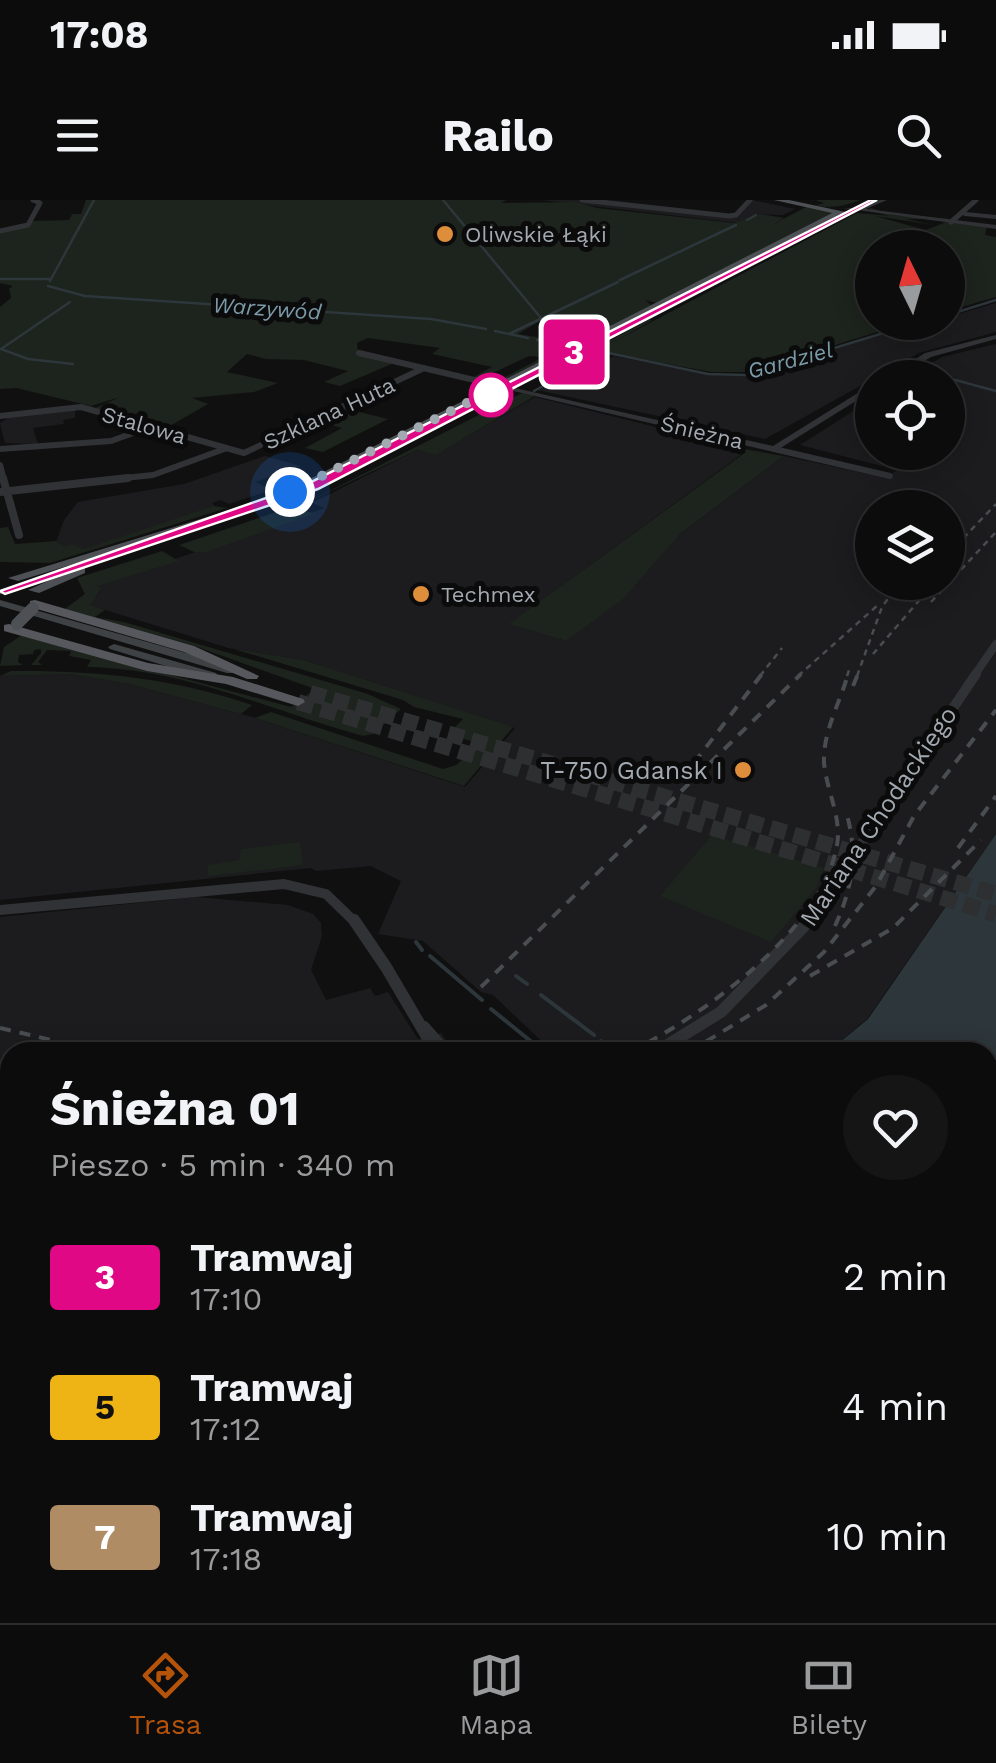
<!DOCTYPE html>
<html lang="pl">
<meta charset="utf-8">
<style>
:root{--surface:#0c0c0d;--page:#151516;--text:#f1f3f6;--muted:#9a9b9d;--line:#2c2c2e;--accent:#b45309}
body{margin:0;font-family:"Work Sans",sans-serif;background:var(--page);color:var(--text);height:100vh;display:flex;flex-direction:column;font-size:38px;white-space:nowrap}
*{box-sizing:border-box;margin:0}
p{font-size:32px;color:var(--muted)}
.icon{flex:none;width:55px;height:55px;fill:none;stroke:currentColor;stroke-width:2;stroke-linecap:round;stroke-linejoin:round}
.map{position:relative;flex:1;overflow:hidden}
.details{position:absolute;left:0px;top:842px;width:998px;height:582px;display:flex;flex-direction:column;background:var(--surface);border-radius:30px 30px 0 0;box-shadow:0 5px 25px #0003,0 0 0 2px var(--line)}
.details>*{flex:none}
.badge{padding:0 20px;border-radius:8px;font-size:35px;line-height:65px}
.needle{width:65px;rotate:355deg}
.tools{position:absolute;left:855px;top:30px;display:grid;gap:20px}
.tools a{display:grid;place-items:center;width:110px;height:110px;border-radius:50%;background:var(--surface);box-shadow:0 5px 25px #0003,0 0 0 2px var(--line);font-size:50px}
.you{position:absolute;width:50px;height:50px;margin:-25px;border:8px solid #fff;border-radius:50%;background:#1a73e8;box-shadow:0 0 0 15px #1a73e833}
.map>.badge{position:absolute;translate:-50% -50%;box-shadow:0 0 0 5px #fff}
.round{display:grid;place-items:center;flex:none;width:105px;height:105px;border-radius:52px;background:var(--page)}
.headline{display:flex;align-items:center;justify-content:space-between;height:170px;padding:0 50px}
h1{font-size:48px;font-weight:700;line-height:75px}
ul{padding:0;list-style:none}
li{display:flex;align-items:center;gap:30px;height:130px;padding:0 50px}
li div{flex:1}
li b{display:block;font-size:38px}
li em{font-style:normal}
li .badge{min-width:110px;font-weight:700;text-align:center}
.status{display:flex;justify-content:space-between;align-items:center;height:70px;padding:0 50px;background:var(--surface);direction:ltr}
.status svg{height:28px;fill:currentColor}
header{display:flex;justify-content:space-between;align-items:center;height:130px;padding:0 50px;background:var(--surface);font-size:45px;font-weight:700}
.tab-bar{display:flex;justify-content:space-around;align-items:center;height:140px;border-top:2px solid var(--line);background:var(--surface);font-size:28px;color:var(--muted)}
.tab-bar a{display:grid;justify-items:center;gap:5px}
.tab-bar .selected{color:var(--accent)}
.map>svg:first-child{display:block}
.built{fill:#1c1c1e;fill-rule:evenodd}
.green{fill:#1d231d;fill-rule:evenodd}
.water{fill:#2d363a}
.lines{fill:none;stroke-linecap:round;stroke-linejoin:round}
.stream-far1{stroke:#2d363a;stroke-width:2.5}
.stream{stroke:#2d363a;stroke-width:4}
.trunk-tunnel{stroke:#2d2f31;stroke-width:16;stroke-dasharray:16 8;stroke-linecap:butt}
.pedestrian{stroke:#313235;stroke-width:4}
.minor-far4{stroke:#313235;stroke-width:5}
.minor-far3{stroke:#313235;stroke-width:6}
.minor-far2{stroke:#313235;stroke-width:8}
.minor-far1{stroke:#313235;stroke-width:10}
.minor{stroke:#313235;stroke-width:12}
.tertiary{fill:#313235;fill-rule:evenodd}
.secondary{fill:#3f4245;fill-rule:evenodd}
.primary{fill:#4d5054;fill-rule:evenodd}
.trunk{fill:#56585d;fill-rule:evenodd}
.tram{stroke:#4a4d50;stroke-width:2.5}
.rail-far2{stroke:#4a4d50;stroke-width:2.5;stroke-dasharray:6 5;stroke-linecap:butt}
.rail-far1{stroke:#4a4d50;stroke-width:4;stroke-dasharray:11 9;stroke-linecap:butt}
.rail{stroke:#4a4d50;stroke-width:5;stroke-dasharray:18 14;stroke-linecap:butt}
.primary-bridge{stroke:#4d5054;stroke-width:12}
.line{fill:#e10886;stroke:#fff;stroke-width:2.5}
.walk{stroke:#a2a9b0;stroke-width:10;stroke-dasharray:0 18}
.poi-dot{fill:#de8d3a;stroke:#0b0b0c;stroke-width:4}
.stop-dot{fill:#fff;stroke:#e10886;stroke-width:5}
.labels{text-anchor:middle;stroke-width:10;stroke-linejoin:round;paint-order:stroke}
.far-poi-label{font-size:22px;fill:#a2a9b0;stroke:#0b0b0c;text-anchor:start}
.far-water-label{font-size:22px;font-style:italic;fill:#7c9ba9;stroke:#0b0b0c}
.far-street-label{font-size:22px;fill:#a2a9b0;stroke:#0b0b0c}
.poi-label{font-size:25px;fill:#a2a9b0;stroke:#0b0b0c;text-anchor:end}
.street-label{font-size:25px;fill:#a2a9b0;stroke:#0b0b0c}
</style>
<div class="status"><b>17:08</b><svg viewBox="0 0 49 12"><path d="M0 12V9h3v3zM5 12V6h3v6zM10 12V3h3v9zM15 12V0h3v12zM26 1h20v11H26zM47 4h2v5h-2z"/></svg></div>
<header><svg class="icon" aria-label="menu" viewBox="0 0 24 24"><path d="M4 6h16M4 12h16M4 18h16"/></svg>Railo<svg class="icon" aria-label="search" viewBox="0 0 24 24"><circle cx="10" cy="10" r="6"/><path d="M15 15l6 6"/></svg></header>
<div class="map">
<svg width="996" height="1423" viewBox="0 0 996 1423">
<rect width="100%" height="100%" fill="#101011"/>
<!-- built -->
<path class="built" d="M542,0H580L730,17L752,0L795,9L783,15L759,14L738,23Z
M996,103V132L919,153L765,239L537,190L558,178L572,179L614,156L705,174L761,175L875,136L927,123L948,122V117Z
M996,144V634L867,819L828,852H553L493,795L481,792L423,741L378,734L401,681L371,666L316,671L311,668L0,700V476L70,474L129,484L249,516L465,587L515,528L304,460L229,448L89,405L101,390L95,386L325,308L312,303L417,250L437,254L535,197L744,249L746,251L510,424L566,441L680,334L784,256L886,278L897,270L800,245L872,199V252H948V178L907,177L942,157ZM872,308H948V382H872Z
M75,209V218L63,220L64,224L33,228L38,244L5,243L0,223L10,217Z
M265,256L301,266L255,282L271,290L229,304L221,300L212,303L219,310L93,350L54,348L64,320L78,302L184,284Z
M196,697L288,705L313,714L321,723L322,736L311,770L326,800L370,788L375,796L388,792L418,839L441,833L454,852H10V1126L0,1129V717Z"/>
<!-- green -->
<path class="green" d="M86,0H506L501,3L575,2L597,8L734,23L760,14L784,18L770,26L806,7L781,0L815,6L824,3L816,0H860C840,8 829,8 808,5L832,13L657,103L645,100L652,106L508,179L503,178L543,157L529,156L480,179L472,178L492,167L432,154L440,148L368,138L357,143L358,153L394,163L340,186L324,182L348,171L304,160L266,159L247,154L227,172L278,183L254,192L192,198L208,204L168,227L93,209L120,197L91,206L16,188L0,189V107L11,98L9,89L13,86L0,83V31L27,27L33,21L69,20L72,14H81ZM545,118L590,126L562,141L518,134Z
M871,8L892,15L952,19H906L934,25L875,16L926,30L946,22L987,27L985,35L996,37V97L948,111V48H872V122L906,123L749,172H711L599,151L608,144L546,174L649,120H653L610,144L857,13L890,16L867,10Z
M522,193L535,196L436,255L417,250L308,302Z
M343,208L388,219L323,252L305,248L342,228L317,221Z
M744,249L784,256L680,334L623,399L566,441L509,424L746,252Z
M214,306L227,308L50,363L0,362V328L8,327L15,344L56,341L64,347L72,344L84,349Z
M294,306L314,314L206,352H194L179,345Z
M162,351L179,361L97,386L101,389L90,405L105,410L95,417L124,422L368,494L401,509L373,534L363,536C272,511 183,468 87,467L91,460L69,456L71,451L47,450L38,462L42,465H31L41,453V449L34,450L33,454L19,455L18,462L23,465L0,466L4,447L22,435L291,507L315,489L192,445L65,409L85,394L77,378Z
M181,433L229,448L304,460L513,527L464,586L255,518L271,512L443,569L456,565L475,549L471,541L448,534L463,519L414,507L403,500Z
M11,471C93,470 174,478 252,505L241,514L129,484L70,474L0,476Z
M712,635L824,668L817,687L771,742L660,696Z
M300,642L303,665L208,676V665L239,660L241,649Z"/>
<!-- water -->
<path class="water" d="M996,634V1423H0V1129L10,1126V1415H988V852H828L868,819Z"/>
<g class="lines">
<!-- stream-far1 -->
<path class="stream-far1" d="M443,0L541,118
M747,20L756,15
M0,79H50
M620,80L736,25
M50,81L94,0
M48,86L85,96L431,119L486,129
M70,102L1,149L28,159L73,164
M948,115L996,100
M495,131L528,138
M509,134L618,82
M537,140L568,146
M599,151L708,174L747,175L919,122
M913,169L946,178
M948,178L996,191
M534,191L603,152"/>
<!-- stream -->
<path class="stream" d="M416,742L422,750
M430,756L482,800
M516,776L527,784
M541,795L594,835
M491,809L544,852
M601,841L612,849"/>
<!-- trunk-tunnel -->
<path class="trunk-tunnel" d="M310,493L996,694
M298,502L996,714"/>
<!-- pedestrian -->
<path class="pedestrian" d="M965,14L996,17"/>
<!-- minor-far4 -->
<path class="minor-far4" d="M582,0L729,16L736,15L750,0
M951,22L976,0
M0,31L28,25L40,3L33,0"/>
<!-- minor-far3 -->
<path class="minor-far3" d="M359,153L500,186
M0,216L81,207L244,253L424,168
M0,249L111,241L150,227
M774,249L890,276
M0,265L4,280
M105,280L153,275L227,248"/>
<!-- minor-far2 -->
<path class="minor-far2" d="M3,278L19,335
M0,292L128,278
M974,476L996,444"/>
<!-- minor-far1 -->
<path class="minor-far1" d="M0,710L284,684L326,694L356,723
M808,723L976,474"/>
<!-- minor -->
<path class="minor" d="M354,720L386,767L436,852
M424,827L446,852
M656,852L721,812L810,720"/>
<!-- tertiary -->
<path class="tertiary" d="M879,0H887L866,9L996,25V29L843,8H859Z
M996,135V139L931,157L895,178H886L925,153Z
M497,184L773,246L869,186H872V191L774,252L500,188L496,186Z"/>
<!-- secondary -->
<path class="secondary" d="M0,400L235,467L237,470L235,473H227L0,406Z
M114,444L216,473L218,476L212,480L110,449L108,447Z"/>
<!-- primary -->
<path class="primary" d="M774,0H789L855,14H840L310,287L241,313L18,381L8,378L233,309L302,283L832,13Z
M81,366L85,367V373L39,393L28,390Z"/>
<!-- trunk -->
<path class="trunk" d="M35,400L194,446L259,476L257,479H247L184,452L30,407V401Z
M9,424L148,463L233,477L303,499L305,502L298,506L226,484L147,471L4,431V425Z"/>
<!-- tram -->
<path class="tram" d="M0,393L310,290L876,0"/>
<!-- rail-far2 -->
<path class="rail-far2" d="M948,354L996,304
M931,402L996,332
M873,454L935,382
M760,476L782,448
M798,476L878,405
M847,476L849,470
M857,476L882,407L900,382"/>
<!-- rail-far1 -->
<path class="rail-far1" d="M853,486L858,474
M694,563L762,474
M958,648L996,596
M835,726C852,689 858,655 847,615
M810,776L893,728L981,640
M481,787L801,474
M0,828L103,852
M630,852C702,816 822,731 837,645C842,617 826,590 824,562C823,531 840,503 848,474
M689,852L766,805L824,752L876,686L914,616L996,510"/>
<!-- rail -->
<path class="rail" d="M0,1056L10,1053"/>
<!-- primary-bridge -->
<path class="primary-bridge" d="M17,424L33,408"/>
</g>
<!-- line -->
<path class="line" d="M871,0H877L318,289L5,394L0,391L309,283Z"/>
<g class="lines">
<!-- walk -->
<path class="walk" d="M290,292L493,190L491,195"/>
</g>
<!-- markers -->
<g class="poi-dot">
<circle cx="445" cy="34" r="10"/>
<circle cx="421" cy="394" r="10"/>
<circle cx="743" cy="570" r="10"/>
</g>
<circle class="stop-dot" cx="491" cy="195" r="20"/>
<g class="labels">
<!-- far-poi labels -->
<g class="far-poi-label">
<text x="465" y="42">Oliwskie Łąki</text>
<text x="441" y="402">Techmex</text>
</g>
<!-- far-water labels -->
<g class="far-water-label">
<text transform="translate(267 108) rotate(4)" y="8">Warzywód</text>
<text transform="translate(790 160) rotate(-15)" y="8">Gardziel</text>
</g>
<!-- far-street labels -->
<g class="far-street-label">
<text transform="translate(329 213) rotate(-25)" y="8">Szklana Huta</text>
<text transform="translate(144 225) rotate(16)" y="8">Stalowa</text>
<text transform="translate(702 232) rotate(13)" y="8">Śnieżna</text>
</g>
<!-- poi labels -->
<g class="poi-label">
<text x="723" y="579">T-750 Gdansk I</text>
</g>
<!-- street labels -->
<g class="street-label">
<text transform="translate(878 616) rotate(-56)" y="9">Mariana Chodackiego</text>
</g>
</g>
</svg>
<div class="tools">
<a><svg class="needle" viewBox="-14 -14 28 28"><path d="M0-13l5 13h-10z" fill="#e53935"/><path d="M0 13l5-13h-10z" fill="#9a9b9d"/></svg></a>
<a><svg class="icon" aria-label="locate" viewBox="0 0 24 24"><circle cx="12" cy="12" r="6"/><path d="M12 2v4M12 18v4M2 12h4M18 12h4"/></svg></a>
<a><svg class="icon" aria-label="layers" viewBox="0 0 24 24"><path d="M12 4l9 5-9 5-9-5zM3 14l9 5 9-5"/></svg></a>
</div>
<div class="you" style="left:290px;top:292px"></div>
<b class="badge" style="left:574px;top:152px;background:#e10886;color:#fff">3</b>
<section class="details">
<div class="headline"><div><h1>Śnieżna 01</h1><p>Pieszo · 5 min · 340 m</p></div><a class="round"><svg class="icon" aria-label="heart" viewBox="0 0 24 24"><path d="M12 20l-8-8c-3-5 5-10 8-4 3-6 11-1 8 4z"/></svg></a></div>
<ul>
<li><span class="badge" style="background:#e10886;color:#fff">3</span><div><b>Tramwaj</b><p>17:10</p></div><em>2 min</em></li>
<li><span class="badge" style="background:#eeb416;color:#111">5</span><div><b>Tramwaj</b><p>17:12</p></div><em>4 min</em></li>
<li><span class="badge" style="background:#b08c65;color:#fff">7</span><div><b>Tramwaj</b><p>17:18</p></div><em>10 min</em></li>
</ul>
</section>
</div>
<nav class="tab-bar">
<a class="selected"><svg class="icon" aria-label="directions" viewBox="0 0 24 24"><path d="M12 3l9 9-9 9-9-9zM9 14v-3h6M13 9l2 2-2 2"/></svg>Trasa</a>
<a><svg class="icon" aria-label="map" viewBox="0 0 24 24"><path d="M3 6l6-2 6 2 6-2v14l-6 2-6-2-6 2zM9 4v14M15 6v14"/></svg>Mapa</a>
<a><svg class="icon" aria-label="tickets" viewBox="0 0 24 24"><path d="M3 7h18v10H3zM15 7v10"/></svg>Bilety</a>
</nav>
